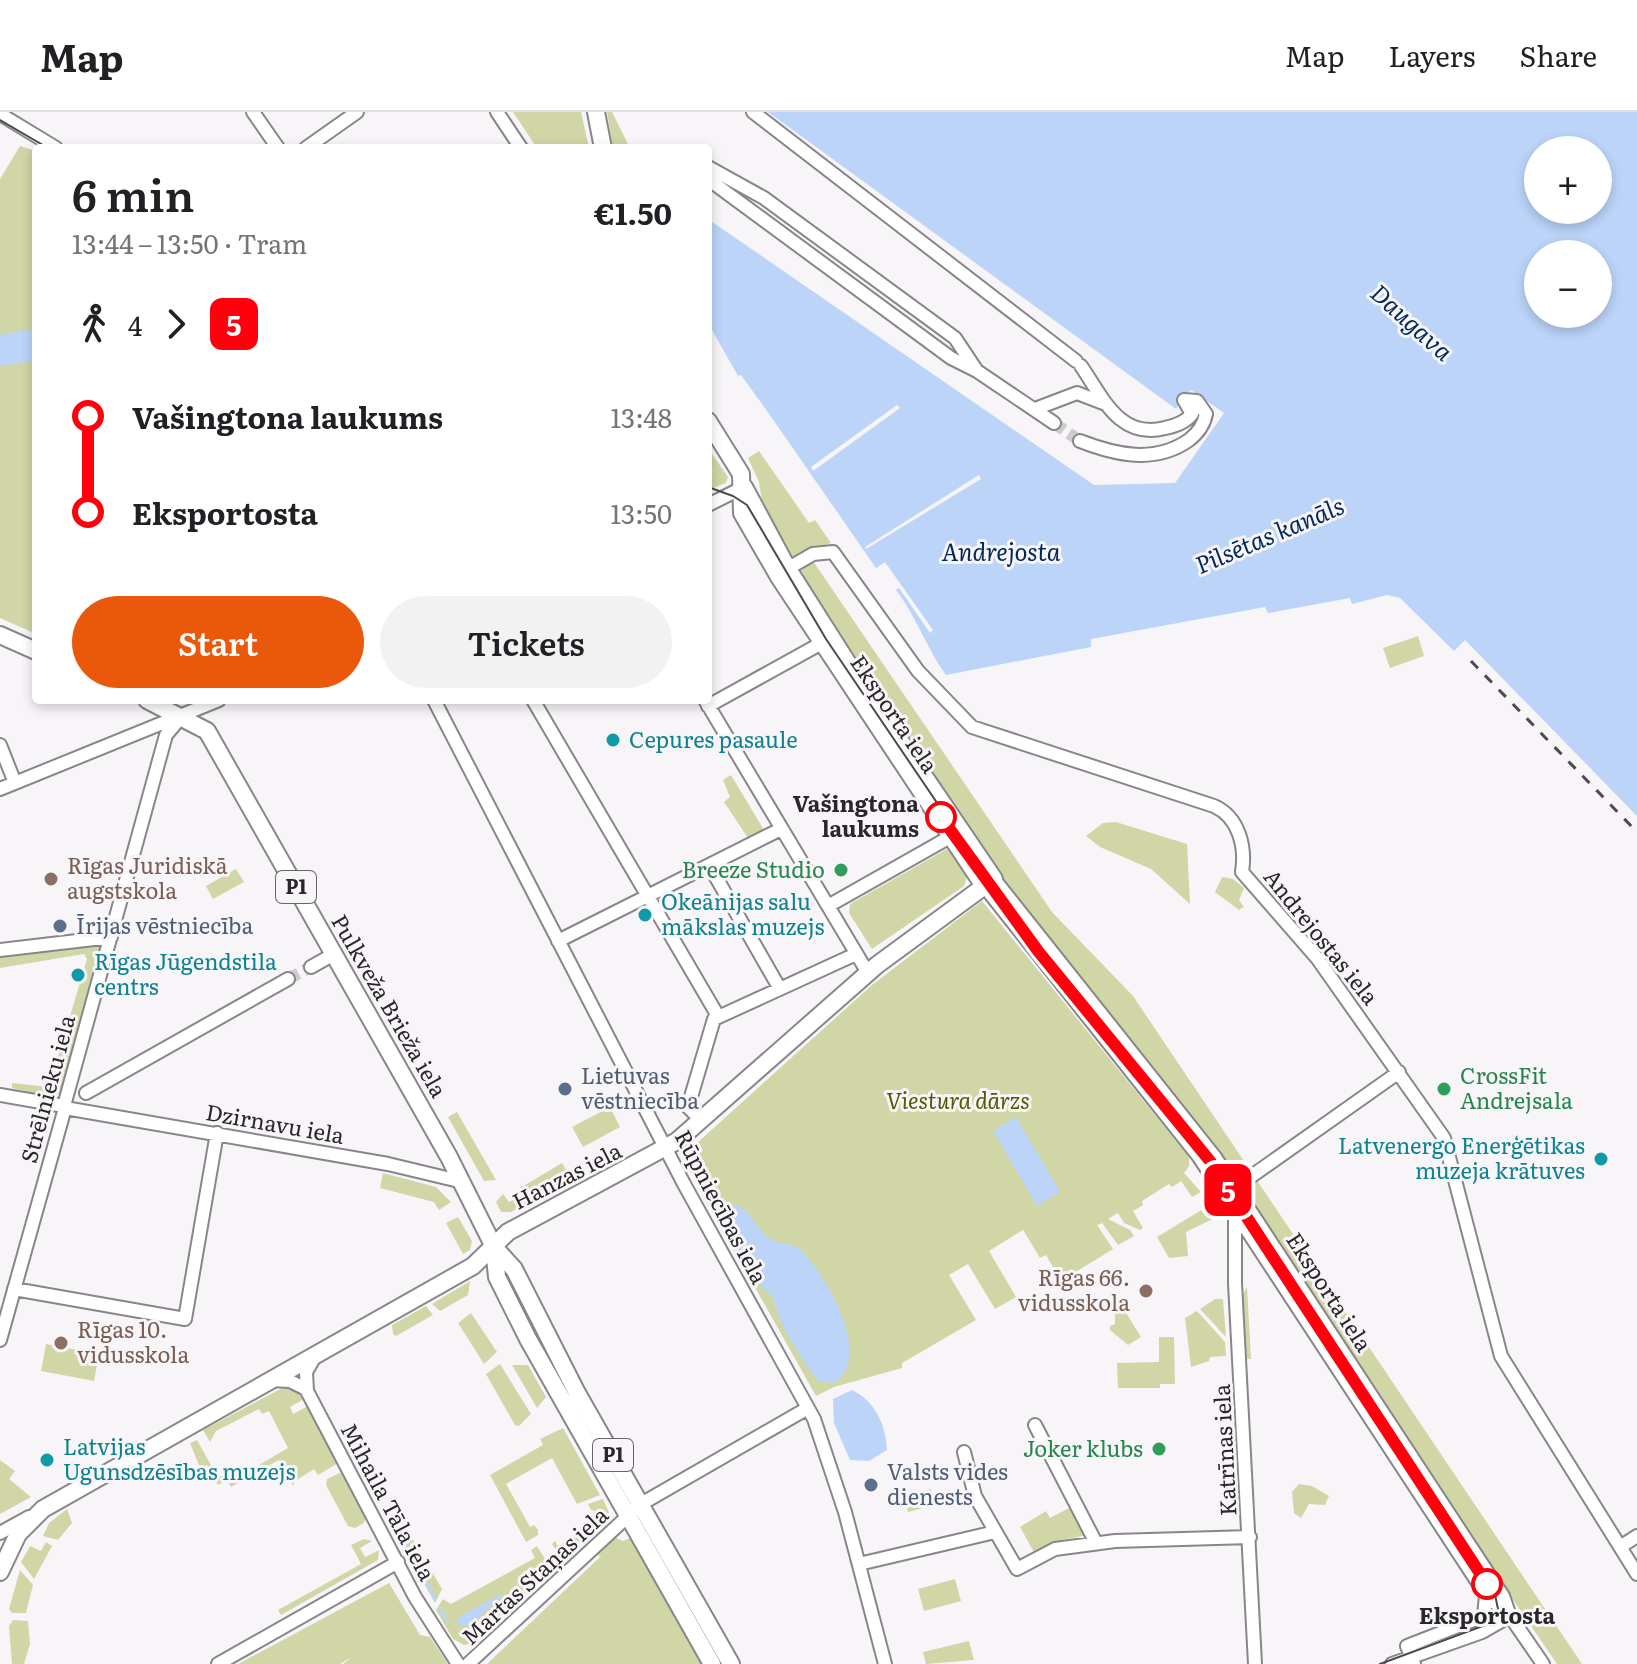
<!DOCTYPE html>
<meta charset="utf-8">
<style>
:root{--surface:#fff;--page:#f2f2f2;--text:#202124;--muted:#757577;--line:#e0e0e0;--accent:#ea580c}
body{margin:0;font-family:Literata,serif;background:var(--page);color:var(--text);height:100vh;display:flex;flex-direction:column;font-size:30px;white-space:nowrap}
*{box-sizing:border-box;margin:0}
p{font-size:26px;color:var(--muted)}
.icon{flex:none;width:44px;height:44px;fill:none;stroke:currentColor;stroke-width:2;stroke-linecap:round;stroke-linejoin:round}
.map{position:relative;flex:1;overflow:hidden}
.sheet{position:absolute;left:32px;top:32px;width:680px;height:560px;display:flex;flex-direction:column;background:var(--surface);border-radius:8px;box-shadow:0 4px 12px #0003}
.sheet>*{flex:none}
.badge{padding:0 16px;border-radius:12px;font-size:28px;line-height:52px}
.controls{position:absolute;left:1524px;top:24px;display:grid;gap:16px}
.controls a{display:grid;place-items:center;width:88px;height:88px;border-radius:50%;background:var(--surface);box-shadow:0 4px 12px #0003;font-size:40px}
.map>.badge{position:absolute;translate:-50% -50%;box-shadow:0 0 0 4px #fff}
.legs{display:flex;align-items:center;gap:12px;height:88px;padding:0 40px;font-size:26px}
.legs p{margin-inline-start:auto}
.headline{display:flex;align-items:center;justify-content:space-between;height:136px;padding:0 40px}
h1{font-size:44px;font-weight:600;line-height:60px}
.primary-button{display:flex;gap:16px;margin-top:auto;padding:16px 40px}
.primary-button a{flex:1;height:92px;border-radius:48px;background:var(--accent);color:#fff;font-size:32px;font-weight:600;line-height:92px;text-align:center}
.primary-button a+a{background:var(--page);color:var(--text)}
ul{padding:0 40px;list-style:none}
li{display:flex;align-items:center;gap:28px;height:96px;font-size:30px}
li i{display:grid;place-items:center;width:12px;height:100%;margin:0 10px;background:currentColor}
li i::after{content:'';width:20px;height:20px;margin:-10px;border:6px solid;border-radius:50%;background:var(--surface)}
li p{margin-inline-start:auto}
li:first-child i{background:linear-gradient(#0000 50%,currentColor 0)}
li:last-child i{background:linear-gradient(currentColor 50%,#0000 0)}
header{display:flex;align-items:center;gap:48px;box-sizing:border-box;height:112px;padding:0 40px;background:var(--surface);border-bottom:2px solid var(--line)}
header strong{font-size:38px}
nav{display:flex;gap:44px;margin-inline-start:auto;font-size:28px}
.map>svg:first-child{display:block}
.green{fill:#d0d6a6}
.water{fill:#bbd4f8;fill-rule:evenodd}
.pier{fill:#f8f5f9}
.lines{fill:none;stroke-linecap:round;stroke-linejoin:round}
.stream{stroke:#bbd4f8;stroke-width:3}
.minor-tunnel{stroke:#cfcccf;stroke-width:12;stroke-dasharray:12 6;stroke-linecap:butt}
.minor-casing{stroke:#89868a;stroke-width:16}
.major-casing{stroke:#89868a;stroke-width:20}
.minor{stroke:#fff;stroke-width:12}
.major{stroke:#fff;stroke-width:16}
.tram{stroke:#4c4a4c;stroke-width:2}
.rail{stroke:#4c4a4c;stroke-width:3;stroke-dasharray:10 10;stroke-linecap:butt}
.line-1-casing{stroke:#fff;stroke-width:18}
.line-1{stroke:#ff000c;stroke-width:12}
.culture-dot{fill:#0f9aa8;stroke:#f8f5f9;stroke-width:3}
.stop-1-dot{fill:#fff;stroke:#ff000c;stroke-width:4}
.leisure-dot{fill:#2e9e5b;stroke:#f8f5f9;stroke-width:3}
.education-dot{fill:#8d6e63;stroke:#f8f5f9;stroke-width:3}
.service-dot{fill:#5c6f8a;stroke:#f8f5f9;stroke-width:3}
.labels{text-anchor:middle;stroke-width:6;stroke-linejoin:round;paint-order:stroke}
.shield{fill:#f8f5f9;stroke:#676567;stroke-width:2}
.shield-label{font-size:20px;font-weight:bold;fill:#292729}
.street-label{font-size:22px;fill:#292729;stroke:#f8f5f9}
.culture-label{font-size:22px;fill:#0d838f;stroke:#f8f5f9;text-anchor:start}
.stop-label{font-size:22px;font-weight:bold;fill:#292729;stroke:#f8f5f9;text-anchor:end}
.education-label{font-size:22px;fill:#785e54;stroke:#f8f5f9;text-anchor:start}
.leisure-label{font-size:22px;fill:#27864d;stroke:#f8f5f9;text-anchor:end}
.service-label{font-size:22px;fill:#4e5e75;stroke:#f8f5f9;text-anchor:start}
.park-label{font-size:22px;font-style:italic;fill:#545a01;stroke:#f8f5f9}
.water-label{font-size:24px;font-style:italic;fill:#02275a;stroke:#f8f5f9}
</style>
<header>
<strong>Map</strong>
<nav><a>Map</a><a>Layers</a><a>Share</a></nav>
</header>
<div class="map">
<svg width="1637" height="1552" viewBox="0 0 1637 1552">
<rect width="100%" height="100%" fill="#f8f5f9"/>
<!-- green -->
<path class="green" d="M513,0H581L589,36H537Z
M607,0H612L630,36H613Z
M20,34L36,39V522L0,506V67Z
M708,336L728,365L726,371L708,378Z
M759,339L809,411L815,408L831,431L790,445L763,395L759,370L748,346Z
M813,449L1052,800L1133,884L1582,1552H1557L1468,1422L1207,1022L1047,831L861,565L799,460Z
M1418,524L1424,544L1390,556L1383,536Z
M731,663L764,718L748,726L724,690L730,685L723,668Z
M1116,710L1187,732L1190,792L1151,757L1100,735L1086,724L1103,711Z
M947,737L954,740L968,761L964,774L872,837L849,801L850,792Z
M236,757L244,770L213,787L206,774Z
M1222,765L1233,767L1244,776L1239,788L1244,795L1239,798L1215,780Z
M982,789L1189,1045V1054L1184,1061L1201,1080L1192,1085L1181,1069L1172,1075L1169,1072L1142,1089L1143,1093L1133,1099L1143,1116L1140,1118L1124,1111L1118,1101L1108,1107L1130,1118L1134,1124L1118,1133L1102,1111L1097,1113L1113,1137L1061,1169L1046,1143L1040,1146L1023,1118L989,1139L1016,1185L995,1197L968,1152L949,1163L976,1208L902,1251V1256L834,1275L816,1284L684,1049L686,1041L872,873Z
M97,833L101,835L60,981L51,986L12,976V971L49,975L87,847L84,842L0,856V846Z
M610,995L620,1015L583,1035L572,1015Z
M457,1000L496,1068L484,1069L448,1005Z
M562,1051L570,1064L568,1069L511,1100H501L496,1090L503,1082L509,1090L523,1083L520,1076Z
M383,1061L436,1075L451,1090L439,1098L434,1090L380,1076Z
M1218,1088L1224,1092L1225,1101L1186,1120L1188,1144L1169,1146L1157,1125Z
M458,1105L472,1129L470,1138L463,1142L446,1111Z
M470,1169L468,1183L440,1199L432,1192Z
M1247,1175L1251,1247H1245L1242,1184Z
M1215,1187H1223L1226,1225L1200,1197Z
M1120,1191L1141,1225L1128,1233L1110,1218V1214L1115,1212V1192Z
M426,1194L433,1203L396,1224L393,1222L392,1213Z
M1197,1199L1225,1230L1226,1244L1210,1245L1209,1249L1191,1255L1185,1206Z
M471,1201L497,1240L484,1252L458,1211Z
M1159,1225H1174L1175,1272H1160V1276H1118L1117,1251L1159,1250Z
M46,1232L99,1242L94,1269L41,1259Z
M500,1252L531,1302L519,1314L515,1313L486,1262Z
M512,1253H528L546,1285L537,1296Z
M288,1273L306,1286L290,1295L293,1302L310,1293L338,1351L318,1363L314,1357L295,1369L293,1374L279,1348L231,1375L227,1368L218,1373L207,1353L200,1356L190,1331L197,1328L216,1362L232,1369L288,1336L269,1299L262,1302L259,1297L216,1319L210,1330L203,1318Z
M563,1316L600,1383L577,1392L552,1346L506,1372L530,1415L534,1413L538,1418V1423L526,1430L490,1363L543,1333L540,1327Z
M0,1348L15,1359L9,1367L31,1385L0,1402Z
M342,1360L347,1361L367,1403L364,1411L355,1416L348,1414L326,1373L327,1367Z
M1299,1372L1312,1374L1329,1384L1325,1393L1309,1392L1301,1406L1294,1401L1292,1380Z
M931,1377L935,1393L908,1400L904,1384Z
M603,1387L610,1403L562,1448L552,1432L555,1429L558,1434L589,1417L584,1407L598,1400L591,1398L588,1392Z
M1071,1395L1087,1423L1062,1428L1035,1442L1020,1415L1046,1399L1050,1406Z
M67,1397L72,1411L58,1428L43,1424L49,1411Z
M399,1404L442,1477L435,1491L389,1410Z
M614,1425L623,1429L633,1425L706,1552H487L600,1445L597,1441Z
M364,1427L372,1429L360,1436L365,1445L379,1438L378,1448L281,1503L278,1498L361,1452L351,1433Z
M46,1430L52,1434L34,1467L21,1450L30,1434L41,1439Z
M537,1434L552,1458L474,1531L464,1533L453,1527L436,1498L443,1487L451,1492L535,1446L531,1438Z
M20,1458L33,1473L26,1501H12L9,1497Z
M955,1467L961,1489L924,1499L918,1477Z
M389,1471L420,1523L430,1525L448,1552H343L352,1545L340,1552H238Z
M13,1508L28,1509L30,1532L24,1552H12L9,1514Z
M969,1529L974,1548L926,1552L923,1540Z"/>
<!-- water -->
<path class="water" d="M768,0H1637V704L1465,528L1454,539L1400,486L1387,483L1352,492L1350,486L1268,501L1265,495L1091,527V535L946,563C921,529 909,480 873,456L732,255L708,211V107L1094,373L1175,371L1224,301L1191,278L1176,297ZM1538,38H1598V98H1538ZM1538,142H1598V202H1538Z
M26,218L36,219V248L0,254V223Z
M1016,1005L1060,1080L1037,1094L993,1019Z
M737,1093C752,1100 755,1114 766,1124C776,1133 791,1130 801,1138C825,1162 875,1245 834,1271L818,1269C800,1244 779,1215 773,1185L761,1175L717,1108L728,1095Z
M852,1278C875,1289 886,1313 887,1338L869,1349L850,1348L834,1311L833,1287Z
M497,1484H502L469,1514L459,1513L457,1509L461,1504Z"/>
<!-- pier -->
<path class="pier" d="M708,211L738,264L741,263L765,296L876,456L885,450L933,518L930,521L899,476L891,481L883,468L871,460L728,254L708,219Z
M897,293L900,296L813,359L811,355Z
M979,363L981,367L866,437L865,435Z"/>
<g class="lines">
<!-- stream -->
<path class="stream" d="M396,1413L435,1487
M440,1496L447,1509"/>
<!-- minor-tunnel -->
<path class="minor-tunnel" d="M1054,311L1080,329
M288,867L311,855"/>
<!-- minor casing -->
<g class="minor-casing">
<path id="minor" d="M253,0L278,36
M497,0L521,36
M753,0L1076,249
M0,2L56,36
M306,36L357,0
M708,55L764,86L955,226L977,259
M708,67L951,246L977,259L1054,311
M1081,254C1102,284 1119,328 1165,316C1175,314 1185,311 1192,302L1184,288
M1035,297L1077,281L1103,291
M1080,329C1116,343 1155,352 1189,328C1198,321 1204,313 1206,302L1197,289L1184,288
M708,393L744,375
M780,461L813,442L833,440L918,559L972,615L1214,694C1239,705 1246,735 1242,760L1317,846L1444,1026L1501,1244L1637,1462
M434,588L684,1072L814,1307L845,1400L885,1552
M533,588L718,904
M705,588L868,861
M708,594L829,527
M0,633L15,671
M0,677L219,588
M709,753L780,877
M994,767L1215,1045L1503,1484L1510,1504L1543,1552
M984,774L1199,1045L1486,1483L1508,1502
M828,794L957,721
M558,829L781,717
M0,838L111,825
M311,855L334,842
M86,981L288,867
M0,983L64,994
M64,994L166,623L182,604
M65,996L388,1052L459,1069
M702,1009L688,995L714,907L856,842
M1239,1073L1399,960
M1235,1100V1171L1255,1552
M14,1177L185,1207L217,1021
M0,1228L65,996
M314,1246L306,1260L307,1279L415,1485L458,1552
M271,1268L290,1269L306,1277
M1035,1313L1096,1431
M964,1340L975,1384L1017,1457L1055,1437L1115,1429L1250,1425
M0,1421L29,1405
M1620,1435L1637,1424
M859,1452L995,1420
M218,1552L398,1450
M468,1552L641,1392L808,1296
M1392,1552L1482,1520L1510,1504
M1414,1552L1407,1534L1484,1504L1486,1483"/>
</g>
<!-- major casing -->
<g class="major-casing">
<path id="major" d="M596,0L603,36
M708,309L741,362L742,401L779,465L984,774
M0,523L36,539
M147,588L207,619L449,1045L494,1135L514,1157L577,1281L731,1552
M494,1135L497,1165L528,1227L712,1552
M0,1460L18,1422L43,1397L473,1154L508,1120L677,1029L877,853L994,767L854,561L788,457L744,375"/>
</g>
<!-- minor -->
<use href="#minor" class="minor"/>
<!-- major -->
<use href="#major" class="major"/>
<!-- tram -->
<path class="tram" d="M0,8L48,36
M708,375L733,384L747,393L826,527L990,769L1041,837L1215,1049L1493,1473L1498,1497L1488,1512L1380,1552"/>
<!-- rail -->
<path class="rail" d="M1471,549L1637,720"/>
</g>
<g class="lines">
<!-- line-1 casing -->
<g class="line-1-casing">
<path id="line-1" d="M941,705L1038,839L1210,1049L1487,1472"/>
</g>
<!-- line-1 -->
<use href="#line-1" class="line-1"/>
</g>
<!-- markers -->
<g class="culture-dot">
<circle cx="613" cy="628" r="8"/>
<circle cx="645" cy="803" r="8"/>
<circle cx="78" cy="863" r="8"/>
<circle cx="1601" cy="1047" r="8"/>
<circle cx="47" cy="1348" r="8"/>
</g>
<g class="stop-1-dot">
<circle cx="941" cy="705" r="14"/>
<circle cx="1487" cy="1472" r="14"/>
</g>
<g class="leisure-dot">
<circle cx="841" cy="758" r="8"/>
<circle cx="1444" cy="977" r="8"/>
<circle cx="1159" cy="1337" r="8"/>
</g>
<g class="education-dot">
<circle cx="51" cy="767" r="8"/>
<circle cx="1146" cy="1179" r="8"/>
<circle cx="61" cy="1231" r="8"/>
</g>
<g class="service-dot">
<circle cx="60" cy="814" r="8"/>
<circle cx="565" cy="977" r="8"/>
<circle cx="871" cy="1373" r="8"/>
</g>
<g class="labels">
<!-- shield labels -->
<g class="shield">
<rect x="276" y="759" width="40" height="32" rx="6"/>
<rect x="593" y="1327" width="40" height="32" rx="6"/>
</g>
<g class="shield-label">
<text x="296" y="782">P1</text>
<text x="613" y="1350">P1</text>
</g>
<!-- street labels -->
<g class="street-label">
<text transform="translate(894 602) rotate(56)" y="8">Eksporta iela</text>
<text transform="translate(1321 825) rotate(51)" y="8">Andrejostas iela</text>
<text transform="translate(389 894) rotate(60)" y="8">Pulkveža Brieža iela</text>
<text transform="translate(48 977) rotate(-75)" y="8">Strēlnieku iela</text>
<text transform="translate(275 1012) rotate(10)" y="8">Dzirnavu iela</text>
<text transform="translate(567 1064) rotate(-27)" y="8">Hanzas iela</text>
<text transform="translate(721 1095) rotate(62)" y="8">Rūpniecības iela</text>
<text transform="translate(1329 1180) rotate(57)" y="8">Eksporta iela</text>
<text transform="translate(1225 1338) rotate(-93)" y="8">Katrīnas iela</text>
<text transform="translate(388 1390) rotate(62)" y="8">Mihaila Tāla iela</text>
<text transform="translate(535 1464) rotate(-43)" y="8">Martas Staņas iela</text>
</g>
<!-- culture labels -->
<g class="culture-label">
<text x="629" y="636">Cepures pasaule</text>
<text x="661" y="798">Okeānijas salu<tspan x="661" dy="25">mākslas muzejs</tspan></text>
<text x="94" y="858">Rīgas Jūgendstila<tspan x="94" dy="25">centrs</tspan></text>
<text x="1585" y="1042" text-anchor="end">Latvenergo Enerģētikas<tspan x="1585" dy="25">muzeja krātuves</tspan></text>
<text x="63" y="1343">Latvijas<tspan x="63" dy="25">Ugunsdzēsības muzejs</tspan></text>
</g>
<!-- stop labels -->
<g class="stop-label">
<text x="919" y="700">Vašingtona<tspan x="919" dy="25">laukums</tspan></text>
<text x="1487" y="1512" text-anchor="middle">Eksportosta</text>
</g>
<!-- education labels -->
<g class="education-label">
<text x="67" y="762">Rīgas Juridiskā<tspan x="67" dy="25">augstskola</tspan></text>
<text x="1130" y="1174" text-anchor="end">Rīgas 66.<tspan x="1130" dy="25">vidusskola</tspan></text>
<text x="77" y="1226">Rīgas 10.<tspan x="77" dy="25">vidusskola</tspan></text>
</g>
<!-- leisure labels -->
<g class="leisure-label">
<text x="825" y="766">Breeze Studio</text>
<text x="1460" y="972" text-anchor="start">CrossFit<tspan x="1460" dy="25">Andrejsala</tspan></text>
<text x="1143" y="1345">Joker klubs</text>
</g>
<!-- service labels -->
<g class="service-label">
<text x="76" y="822">Īrijas vēstniecība</text>
<text x="581" y="972">Lietuvas<tspan x="581" dy="25">vēstniecība</tspan></text>
<text x="887" y="1368">Valsts vides<tspan x="887" dy="25">dienests</tspan></text>
</g>
<!-- park labels -->
<g class="park-label">
<text x="958" y="997">Viestura dārzs</text>
</g>
<!-- water labels -->
<g class="water-label">
<text transform="translate(1411 211) rotate(42)" y="8">Daugava</text>
<text transform="translate(1270 424) rotate(-23)" y="8">Pilsētas kanāls</text>
<text x="1001" y="449">Andrejosta</text>
</g>
</g>
</svg>
<div class="controls">
<a>+</a>
<a>−</a>
</div>
<b class="badge" style="left:1228px;top:1078px;background:#ff000c;color:#fff">5</b>
<section class="sheet">
<div class="headline"><div><h1>6 min</h1><p>13:44 – 13:50 · Tram</p></div><b>€1.50</b></div>
<div class="legs"><svg class="icon" aria-label="walk" viewBox="0 0 24 24"><circle cx="13" cy="4" r="2"/><path d="M13 8l-2 6 4 7M11 14l-3 7M7 12l3-4h3l4 4"/></svg>4<svg class="icon" aria-label="forward" viewBox="0 0 24 24"><path d="M9 5l7 7-7 7"/></svg><b class="badge" style="background:#ff000c;color:#fff">5</b></div>
<ul>
<li><i style="color:#ff000c"></i><b>Vašingtona laukums</b><p>13:48</p></li>
<li><i style="color:#ff000c"></i><b>Eksportosta</b><p>13:50</p></li>
</ul>
<div class="primary-button"><a>Start</a><a>Tickets</a></div>
</section>
</div>
